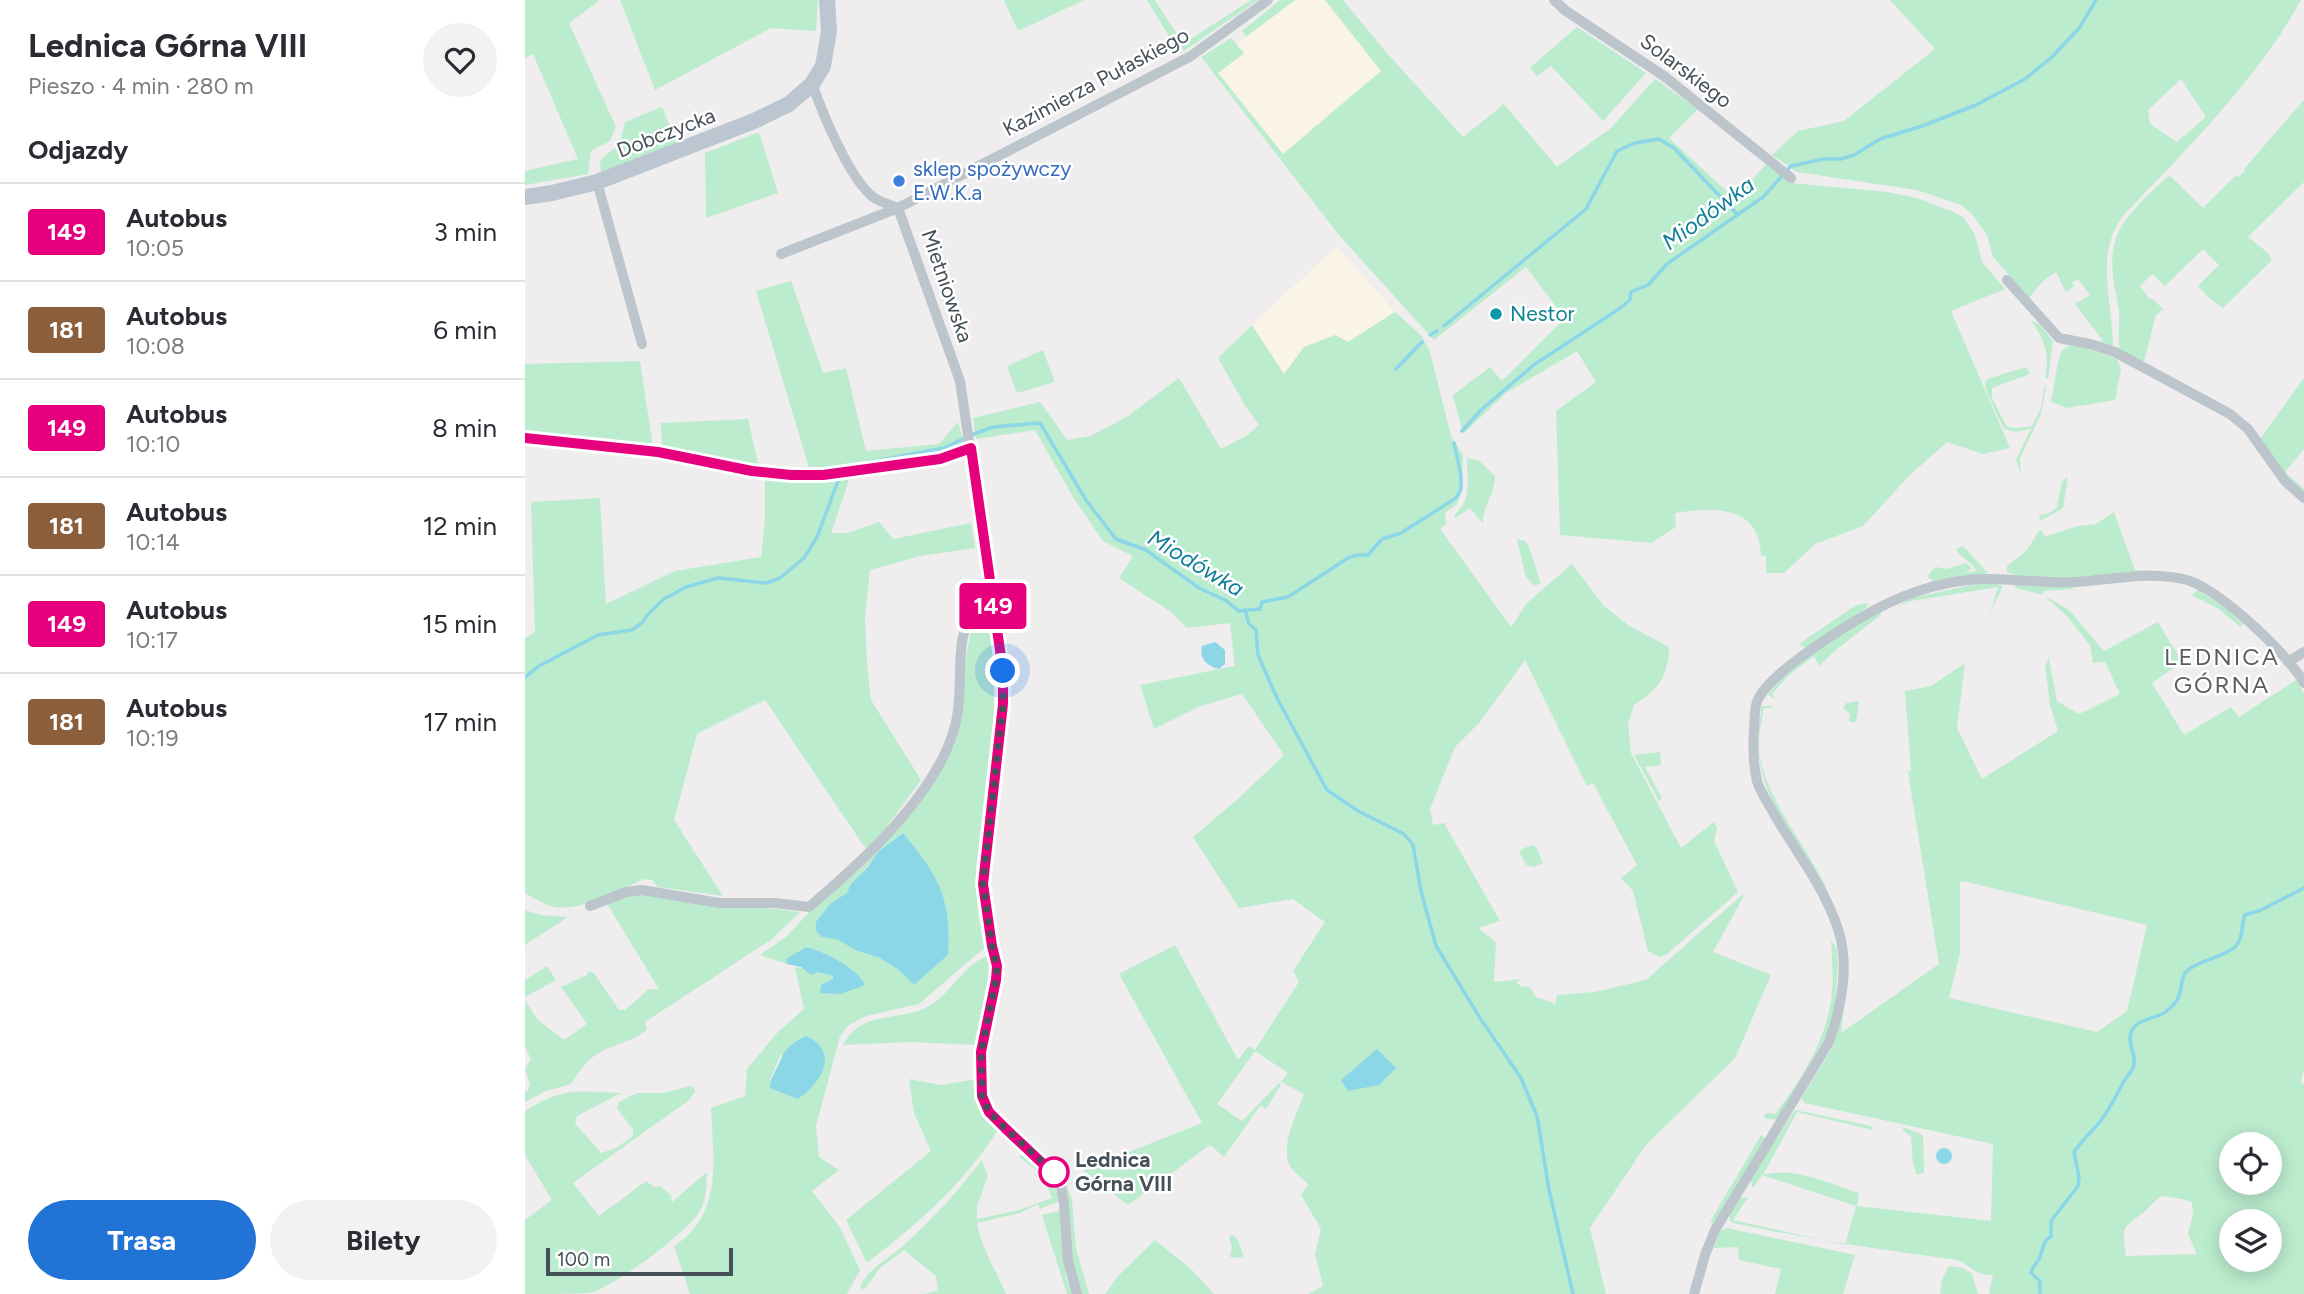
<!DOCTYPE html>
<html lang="pl">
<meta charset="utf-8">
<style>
:root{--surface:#fff;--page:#f2f2f3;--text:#2b2b33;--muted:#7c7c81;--line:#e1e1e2;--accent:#2173d5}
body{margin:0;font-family:Figtree,sans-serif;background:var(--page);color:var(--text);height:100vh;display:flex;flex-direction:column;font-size:26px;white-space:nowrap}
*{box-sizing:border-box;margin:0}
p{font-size:23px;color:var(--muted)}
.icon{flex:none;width:38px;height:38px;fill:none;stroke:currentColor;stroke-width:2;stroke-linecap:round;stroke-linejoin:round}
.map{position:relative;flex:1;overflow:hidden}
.panel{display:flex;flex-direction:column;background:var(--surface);width:525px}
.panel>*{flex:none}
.badge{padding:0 14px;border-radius:5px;font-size:24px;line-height:46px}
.fabs{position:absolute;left:1694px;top:1132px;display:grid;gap:14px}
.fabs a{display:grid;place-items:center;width:63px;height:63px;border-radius:50%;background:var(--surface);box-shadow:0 4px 18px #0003;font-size:35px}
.scale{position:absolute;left:21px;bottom:18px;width:187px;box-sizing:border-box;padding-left:7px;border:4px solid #465059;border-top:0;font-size:19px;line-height:24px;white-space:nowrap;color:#465059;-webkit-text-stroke:5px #fff;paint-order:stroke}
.you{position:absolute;width:35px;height:35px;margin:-18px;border:5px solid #fff;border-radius:50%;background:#1a73e8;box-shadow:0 0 0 10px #1a73e833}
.map>.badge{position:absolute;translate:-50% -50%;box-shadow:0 0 0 4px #fff}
h2{padding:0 28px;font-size:26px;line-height:63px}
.round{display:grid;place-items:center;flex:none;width:74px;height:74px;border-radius:37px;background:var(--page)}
.headline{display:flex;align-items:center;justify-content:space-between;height:119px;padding:0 28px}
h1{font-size:33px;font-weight:700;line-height:52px}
.action{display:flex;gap:14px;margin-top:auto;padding:14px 28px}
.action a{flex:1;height:80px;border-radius:42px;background:var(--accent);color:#fff;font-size:28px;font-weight:700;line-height:80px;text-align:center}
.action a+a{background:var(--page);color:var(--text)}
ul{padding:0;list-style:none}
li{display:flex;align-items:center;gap:21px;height:98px;padding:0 28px;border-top:2px solid var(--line)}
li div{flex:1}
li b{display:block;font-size:26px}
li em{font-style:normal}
li .badge{min-width:77px;font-weight:700;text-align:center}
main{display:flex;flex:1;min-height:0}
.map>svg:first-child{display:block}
.commercial{fill:#faf4e6}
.green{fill:#bcecce;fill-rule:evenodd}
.water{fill:#8bd6e7}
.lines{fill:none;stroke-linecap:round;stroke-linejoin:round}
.stream{stroke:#8bd6e7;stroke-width:3.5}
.street{stroke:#bcc4cc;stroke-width:10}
.secondary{stroke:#bbc6d0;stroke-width:16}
.line-casing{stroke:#fff;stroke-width:16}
.line{stroke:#e6007e;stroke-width:10}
.walk{stroke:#465059;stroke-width:7;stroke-dasharray:0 12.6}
.shop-dot{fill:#3f7fe0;stroke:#fff;stroke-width:2.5}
.culture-dot{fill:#0f9aa8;stroke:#fff;stroke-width:2.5}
.stop-dot{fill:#fff;stroke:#e6007e;stroke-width:3.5}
.labels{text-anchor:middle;stroke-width:5;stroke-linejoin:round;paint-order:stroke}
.street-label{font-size:21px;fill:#465059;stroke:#fff}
.shop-label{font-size:21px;fill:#366cbe;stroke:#fff;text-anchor:start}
.culture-label{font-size:21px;fill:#0d838f;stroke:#fff;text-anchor:start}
.stop-label{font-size:21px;font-weight:bold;fill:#465059;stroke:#fff;text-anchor:start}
.water-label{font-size:23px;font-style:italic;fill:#127f99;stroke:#fff}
.quarter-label{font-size:24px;letter-spacing:2px;fill:#5a5d61;stroke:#fff}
</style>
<main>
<section class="panel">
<div class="headline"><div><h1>Lednica Górna VIII</h1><p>Pieszo · 4 min · 280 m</p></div><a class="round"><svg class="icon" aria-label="heart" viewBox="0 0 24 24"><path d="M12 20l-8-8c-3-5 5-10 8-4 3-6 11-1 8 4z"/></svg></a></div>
<h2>Odjazdy</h2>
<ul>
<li><span class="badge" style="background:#e6007e;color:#fff">149</span><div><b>Autobus</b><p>10:05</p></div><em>3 min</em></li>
<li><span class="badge" style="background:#8b5e3c;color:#fff">181</span><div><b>Autobus</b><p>10:08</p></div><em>6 min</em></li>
<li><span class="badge" style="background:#e6007e;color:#fff">149</span><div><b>Autobus</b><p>10:10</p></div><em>8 min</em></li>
<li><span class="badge" style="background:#8b5e3c;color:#fff">181</span><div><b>Autobus</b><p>10:14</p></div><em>12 min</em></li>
<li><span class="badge" style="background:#e6007e;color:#fff">149</span><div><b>Autobus</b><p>10:17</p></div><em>15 min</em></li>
<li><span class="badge" style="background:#8b5e3c;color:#fff">181</span><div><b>Autobus</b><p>10:19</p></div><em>17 min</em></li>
</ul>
<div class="action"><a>Trasa</a><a>Bilety</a></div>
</section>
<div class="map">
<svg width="1779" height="1294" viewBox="0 0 1779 1294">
<rect width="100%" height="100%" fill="#efeded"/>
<!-- commercial -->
<path class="commercial" d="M770,0H800L856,71L758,154L693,73L719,54L712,44Z
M812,246L870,312L823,342L758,375L727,325Z"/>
<!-- green -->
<path class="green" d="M0,0H75L44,23L91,127L85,141L66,151L63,174L0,185V172L4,170L53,159L8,54L0,58Z
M95,0H293L291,31L246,28L130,90Z
M479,0H559L493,31Z
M622,0H630L655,39L664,40L726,0H733L659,51L650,46Z
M755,0H770L721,37L717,31Z
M800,0H818L861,52L938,137L979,104L1032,167L1086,128L1130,79L1173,109L1144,138L1210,199L1241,164L1267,183L1362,192L1392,198L1429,212L1439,218L1450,235L1457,262L1480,289L1426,311L1485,448L1458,454L1422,442L1385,475L1338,526L1290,544L1259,573H1241V556H1236C1235,505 1189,507 1150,513L1151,527L1126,543L1035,535L1031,411L1071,382L1052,351L981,393L938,434L928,395L965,367L977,381L1040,318L1001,267L909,340L814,235L676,57L706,38L719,53L693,73L758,154L856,71Z
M1365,0H1776C1733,79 1659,152 1597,217C1570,255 1587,301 1588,345L1585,347L1543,335L1579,342L1550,304L1565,295L1553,279L1547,283L1549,286L1541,292L1531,272L1518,281L1504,298L1468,257L1462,235L1447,214L1436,205L1392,190L1272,172L1247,155L1273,131L1319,121L1410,49ZM1656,79L1681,117L1652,142L1625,124L1623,110Z
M1052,27L1121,73L1078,121L1026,66L1012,76L1005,68Z
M1779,100V182L1723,237L1742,252L1747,260L1698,308L1684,298L1673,286L1694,265L1678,249L1640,286L1627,274L1615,286L1625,300L1627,298L1638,309L1631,315L1619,362L1595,350C1592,337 1595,324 1594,312C1591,291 1584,266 1589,246C1594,218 1623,196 1642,177L1645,176L1678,208L1710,176L1714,177L1720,171L1719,169Z
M137,107L152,143L76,172L75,160L95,144L100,122Z
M234,132L253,193L181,218L180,153Z
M266,281L298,373L321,368L341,451L414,444L433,422L440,446L426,453L301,472L285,471L231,291Z
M870,312L896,335L905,352L926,436L938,455L937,490L932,504L920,513L921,524L915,529L986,627L1002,603L1047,564L1079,606L1103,625L1144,647C1143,677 1134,689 1109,705L1103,724L1106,753L1156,848L1189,822L1192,828L1189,841L1213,892L1141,955L1134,957L1123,951L1108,891L1096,878L1112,865L1068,783L1062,786L1000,660L955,722L930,747L905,809L908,825L919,823L975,921L953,928L971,942L969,982L995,979L992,983L997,987L1001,986L1006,989L1011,997L1030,1004L1032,995L1070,992L1121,980L1217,895L1219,896L1188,952L1246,975L1210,1058L1121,1145L1065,1228L1081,1294H783L798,1286L790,1254L796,1229L776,1195L783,1184C778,1179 767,1171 764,1164C756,1143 772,1114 779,1094L756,1082L763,1073L730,1051L692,1104L717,1121L754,1083L756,1085L741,1109L735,1106L699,1157L685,1145L603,1205L558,1170L677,1123L594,974L650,945L713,1060L724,1046L730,1050L774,982L768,971L800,922L768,899L714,908L668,837L715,797L759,755L717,694L676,706L629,729L615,685L710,666L705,623L662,628L646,612L594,578L608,556L578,541L548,497L510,430L451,439L448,418L515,402L542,440L566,436L603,416L654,378L696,449L721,436L734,425L721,407L693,358L727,325L759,374L779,347L810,335L823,342Z
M1506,320L1514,324L1528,341L1523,378L1520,379C1525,353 1520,342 1506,320Z
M1547,344L1591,358L1596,369L1590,400L1542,408L1526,402L1533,362L1537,350Z
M518,350L530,382L492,393L482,366Z
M115,361L128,447L0,433V364Z
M1501,367L1505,374L1467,388V398L1482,427L1494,428L1507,426L1516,408L1519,388L1521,387L1516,414L1495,458L1496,475L1491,459L1506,429C1496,431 1487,434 1478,427L1462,393L1460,383L1462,379Z
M1779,378V449L1760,472L1779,489V495L1763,479L1735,439Z
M223,419L234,467L137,448L136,423Z
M942,458L953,460L970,476C970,494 957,507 958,524L945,508L929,519C930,512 934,511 938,505C945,491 942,473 942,458Z
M240,476L325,477L306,533H323L354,522L368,539L446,523L450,548L395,556L345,570L340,617L342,665L346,700L396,780L343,852L240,700L172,734L149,820L198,896L133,887L127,880L119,879C96,889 55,912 30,907C20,905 9,898 0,893V638L10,632L6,502L75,498L81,604L150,571L236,557L240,521Z
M1543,477L1538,508L1515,521L1514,515L1525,513L1532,507L1537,481Z
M1589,512L1610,570H1615L1614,572C1581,575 1511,585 1482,572V566L1502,550L1514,531L1517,530L1519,537L1553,526L1571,524Z
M992,539L1000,541C1007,549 1011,571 1016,583L1009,586L1000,575Z
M1438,546L1463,573L1411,583L1405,582L1408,580L1404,578L1403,575L1410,567L1422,569L1441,563L1447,568L1440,573L1452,571C1447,562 1436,558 1431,549Z
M1460,582L1478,586L1465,613L1473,587L1386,601L1373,607L1387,598Z
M1489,585L1548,587V589L1519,591L1518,595L1544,610L1579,651L1633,622L1657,662L1627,683L1659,735L1706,707L1714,717L1771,680L1779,694V1068L1776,1082L1779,1085V1294H1464L1468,1274C1456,1279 1444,1265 1433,1260C1357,1250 1283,1239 1208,1223L1205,1221V1214L1214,1199L1223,1197L1208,1220L1320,1245L1331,1206L1237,1175L1228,1188L1225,1179L1270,1110L1346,1126L1348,1130L1272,1112L1238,1175C1269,1166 1304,1184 1334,1193L1332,1206L1466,1221L1468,1144L1280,1103L1276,1099L1308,1046L1314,1026L1322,981L1316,1033L1414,964L1383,772L1386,770L1380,691L1406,686L1440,663L1432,728L1457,779L1533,731L1525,705L1520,665L1526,654L1524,660L1532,701L1554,714L1595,694L1580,662L1568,663L1565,645L1541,615L1518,595L1491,588ZM1438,881L1622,925L1602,1011L1572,1032L1424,998L1435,953V882ZM1706,1144H1745V1183H1706ZM1636,1196L1657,1199L1667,1202L1668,1213L1663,1234L1672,1254L1601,1256C1597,1227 1596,1229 1619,1212C1625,1207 1629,1201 1636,1196ZM1706,1222H1745V1260H1706Z
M1673,590L1703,610L1718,624L1715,627L1694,609L1668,596L1665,597Z
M454,591L458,592L468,652L469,712L451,868L453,913L459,948L394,1004L341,1016L324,1025L315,1036L291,1126L294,1157L314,1170L287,1191L314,1226L335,1270L322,1294H165L149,1246C199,1214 188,1159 186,1108L220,1096L222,1069L253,1032L279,1009L270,967L281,969L286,975L293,972L308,976L309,979L328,970C314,961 298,951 281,947L261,959L262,964L235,955L262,936L286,910L339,865L408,784L429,746L437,719L440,662ZM378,833C413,876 427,899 423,955L389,985L374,970L353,957L333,951L311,939L302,909C307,901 318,899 323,891C338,869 356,850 378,833ZM256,1054L273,1099L245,1080Z
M1344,603L1340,609L1281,648L1274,644L1331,605Z
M1355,610L1356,615L1312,649L1294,666L1289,656L1262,677L1247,694L1251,699L1243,695C1271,658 1316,633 1355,610Z
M1334,701L1331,722H1324L1325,714L1318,708L1321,703Z
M1237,706H1248L1246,708H1239C1236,722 1233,737 1234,751C1240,799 1282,846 1302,889C1291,877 1283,862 1275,848C1242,797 1226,769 1237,706Z
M1135,752L1136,765L1120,767L1137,798L1134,801L1109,755Z
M1006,845L1011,847L1018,863L1009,867L1001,865L994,851Z
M114,893L275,912L247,939L120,1022L122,1030C107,1042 88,1044 72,1054C61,1061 53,1073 46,1084L21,1091L0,1102V1092L3,1090L5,1083L0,1070L6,1059L0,1047V1000L12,1019L39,1040L62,1024L36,987L62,975L63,971L69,973L94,1010H100L124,989H134L81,902Z
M0,910L16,915L43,917L0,945Z
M1306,940L1312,949L1313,966L1309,1015L1302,1035L1252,1120L1238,1118L1241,1113L1250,1114C1276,1080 1299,1044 1306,1001C1309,982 1307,960 1306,940Z
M464,956L467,982L453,1045L384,1042L318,1045C338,1008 376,1023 406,1005C426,993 441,961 464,956Z
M22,966L31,980L0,997V980Z
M384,1079L416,1085L446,1080L451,1081C449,1105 456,1109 472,1125V1131C439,1184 391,1225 342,1263L321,1220L406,1151L389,1113Z
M165,1086L169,1088L170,1092L163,1101L48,1183L74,1216L121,1181L129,1187L135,1186L146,1195L147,1202L182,1172C181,1184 182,1198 176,1209C164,1232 90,1286 65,1293C48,1294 18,1294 0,1294V1220L27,1200L0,1155V1111C38,1087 53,1091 96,1093L52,1116L50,1123L76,1153L91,1148L108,1136V1130L92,1108L94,1102L112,1093H138Z
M1378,1127L1398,1135L1399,1172L1392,1175L1388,1164L1386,1137L1378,1130Z
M1236,1135L1240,1138L1189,1224L1185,1222Z
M501,1152C520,1168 529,1176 534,1201L515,1209L513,1204L495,1213L452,1223C456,1248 471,1270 481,1294H398L413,1291L411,1276L379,1250L355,1268L340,1289H337L335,1286C345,1267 363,1259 379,1245C408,1219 433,1191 457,1160L463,1176L452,1206V1219L494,1210L527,1198L518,1175L494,1157Z
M541,1182L547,1200L551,1249L564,1294H556L548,1269Z
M533,1211L536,1213L541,1278L548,1294H542L517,1215Z
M1202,1228L1330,1255L1318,1294H1250L1256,1269L1214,1260L1213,1247L1189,1248L1195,1231Z
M708,1235L713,1240L719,1258L705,1257L707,1247L704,1236Z
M630,1240L667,1270L689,1294H580L593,1276Z
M1424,1266L1438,1268L1447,1274L1453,1294H1415L1417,1279Z"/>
<!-- water -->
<path class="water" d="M690,642L700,650V664L694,669C682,666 674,659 677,646Z
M378,833C413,875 427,898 423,955L389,985L374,970L353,957L333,951L311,939L297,937L291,931V922L306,903L322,893L326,884L342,868L353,852Z
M281,947C298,951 333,968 340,985L316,994L295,993L296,985L308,979V976L293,972L286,975L276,967L262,964L261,959Z
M281,1036C316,1052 296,1083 273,1099L245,1088C245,1079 249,1074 253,1066C260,1048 264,1045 281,1036Z
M852,1049L871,1068L854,1085L823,1091L816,1080Z
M1411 1156a8 8 0 1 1 16 0a8 8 0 1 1-16 0Z"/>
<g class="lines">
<!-- stream -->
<path class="stream" d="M919,326L1061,209L1092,151L1110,143L1134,139L1149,148L1212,214
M905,335L912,331
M871,369L897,342
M937,431L957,409L1010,364L1094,309L1105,300L1106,292L1123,285L1142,264L1238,197L1266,166L1299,159H1316L1329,155L1355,139L1397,126L1451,105L1500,79L1527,57L1555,27L1571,0
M449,434L468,427L515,423L561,500L591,539L621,550L674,588L700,600L714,611L735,609L737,602L763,597L823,558L832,555H843L857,539L876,533L931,498L936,489V475L929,443
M319,467L419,448L440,438
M720,610L724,624L731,630L733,655L752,698L802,790L833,811L879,834L888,845L896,891L911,946L955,1018L996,1078L1012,1116L1024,1190L1048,1294
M0,677L14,666L73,635L107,630L118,622L124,613L139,599L161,587L193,578L242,583L255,578L279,558L292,537L313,481
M1515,1294V1281L1506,1273C1507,1266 1512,1264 1515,1257C1519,1247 1517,1243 1526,1236V1221L1553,1186L1554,1177L1549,1152C1557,1140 1569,1130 1577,1119C1586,1107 1592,1094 1599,1081C1601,1077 1606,1073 1608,1068C1614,1055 1598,1041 1609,1027C1618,1017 1633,1019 1643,1010C1660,996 1653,986 1660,973C1667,962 1701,957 1711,946C1719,937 1716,925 1720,915L1736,910L1779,888"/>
<!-- street -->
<path class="street" d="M1029,0L1041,11L1139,76L1266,178
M287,84C298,114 324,178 348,197C355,202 365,205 373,208L435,381L478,671V704L458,884L472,966L471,980L456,1052L457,1096L464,1112L481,1129L521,1164L535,1180L539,1204L543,1261L552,1294
M72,182L117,344
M256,254L373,208L666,56L743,0
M1482,280L1534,338L1565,344L1590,352L1705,414L1723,429L1760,481L1779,498
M0,438C44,442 90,444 134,452C165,457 197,467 228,471C295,480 382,469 446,448
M1763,662L1779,652
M65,906L101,892L117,890L194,903H250L284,907C337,862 415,792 431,722C437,696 433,668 437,642C441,623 447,604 452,586L465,583
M1169,1294L1180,1255L1190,1230L1304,1042C1316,1008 1325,965 1313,929C1299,886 1271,852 1249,814C1244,804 1235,792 1232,781C1228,764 1228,745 1229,728C1230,720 1229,710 1232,702C1237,686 1270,661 1284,651C1337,614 1390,582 1456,579C1488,578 1520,584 1551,582C1587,580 1626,570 1662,580C1695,590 1762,653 1779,683"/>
<!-- secondary -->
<path class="secondary" d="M0,197L27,193L72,182L229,121L264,104L287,84L298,66L304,31L302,0"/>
</g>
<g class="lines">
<!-- line casing -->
<g class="line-casing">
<path id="line" d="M0,438L133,452L227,471L266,475H298L415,459L446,448L478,671V704L458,884L467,946L472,966L471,980L456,1052L457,1096L464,1112L481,1129L535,1180"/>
</g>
<!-- line -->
<use href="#line" class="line"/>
<!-- walk -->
<path class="walk" d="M478,671V704L458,884L467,946L472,966L471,980L456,1052L457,1096L464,1112L481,1129L529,1172"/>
</g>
<!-- markers -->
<circle class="shop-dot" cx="374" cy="181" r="7"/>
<circle class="culture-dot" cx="971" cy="314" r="7"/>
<circle class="stop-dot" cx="529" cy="1172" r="14"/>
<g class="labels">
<!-- street labels -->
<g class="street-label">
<text transform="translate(1161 71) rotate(37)" y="7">Solarskiego</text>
<text transform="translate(571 82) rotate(-28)" y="7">Kazimierza Pułaskiego</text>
<text transform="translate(141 133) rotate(-21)" y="7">Dobczycka</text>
<text transform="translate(422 286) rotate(71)" y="7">Mietniowska</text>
</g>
<!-- shop labels -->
<g class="shop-label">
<text x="388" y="176">sklep spożywczy<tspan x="388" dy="24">E.W.K.a</tspan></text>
</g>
<!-- culture labels -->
<g class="culture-label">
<text x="985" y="321">Nestor</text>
</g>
<!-- stop labels -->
<g class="stop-label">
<text x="550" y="1167">Lednica<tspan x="550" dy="24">Górna VIII</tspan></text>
</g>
<!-- water labels -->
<g class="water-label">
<text transform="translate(1183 213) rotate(-36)" y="8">Miodówka</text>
<text transform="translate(671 563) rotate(31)" y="8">Miodówka</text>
</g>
<!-- quarter labels -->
<g class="quarter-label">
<text x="1697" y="665">LEDNICA<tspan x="1697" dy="28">GÓRNA</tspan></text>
</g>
</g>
</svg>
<div class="fabs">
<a><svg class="icon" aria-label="locate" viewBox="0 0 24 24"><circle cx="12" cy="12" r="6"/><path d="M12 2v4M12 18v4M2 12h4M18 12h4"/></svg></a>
<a><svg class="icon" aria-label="layers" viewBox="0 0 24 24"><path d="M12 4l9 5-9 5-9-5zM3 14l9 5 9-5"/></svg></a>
</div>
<div class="scale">100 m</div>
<div class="you" style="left:478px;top:671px"></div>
<b class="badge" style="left:468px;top:606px;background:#e6007e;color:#fff">149</b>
</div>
</main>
